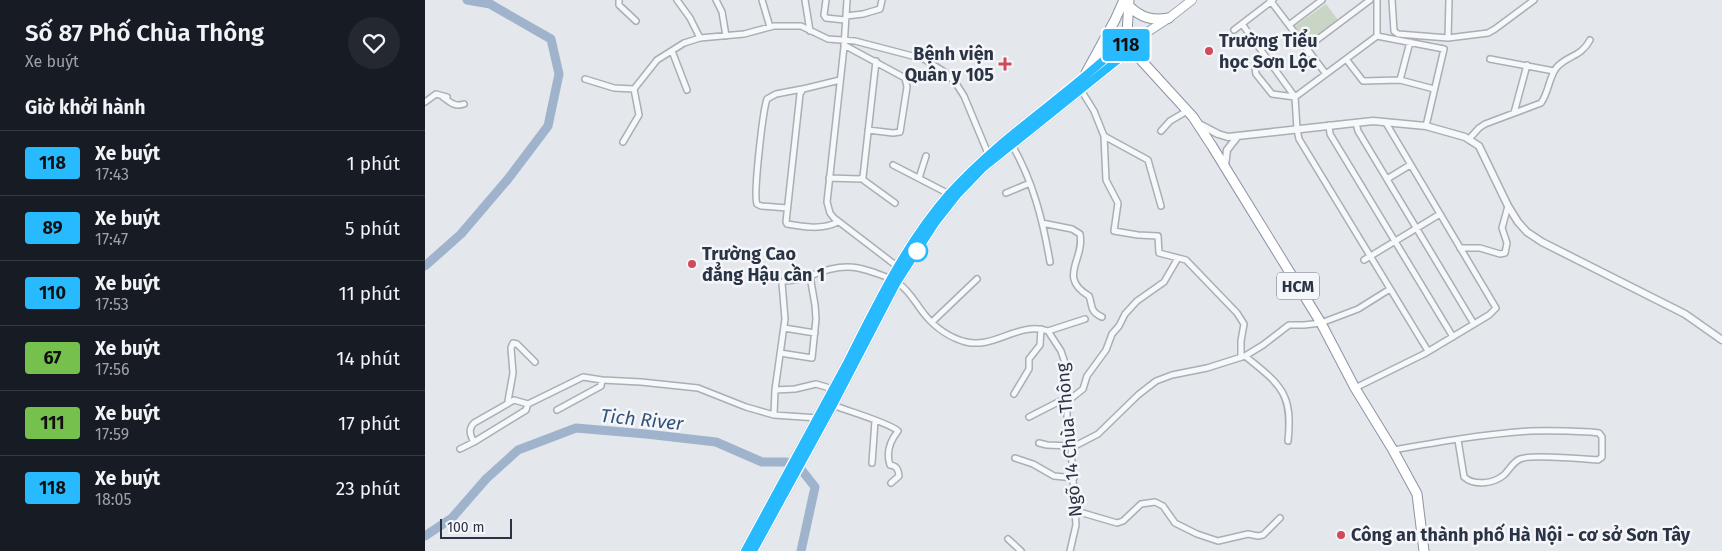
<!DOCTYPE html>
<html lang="vi">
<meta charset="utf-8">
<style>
:root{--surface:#171b24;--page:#242831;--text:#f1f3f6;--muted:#9ea1a6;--line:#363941}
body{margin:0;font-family:"Fira Sans",sans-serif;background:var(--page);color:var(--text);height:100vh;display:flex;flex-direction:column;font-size:19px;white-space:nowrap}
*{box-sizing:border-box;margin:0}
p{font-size:16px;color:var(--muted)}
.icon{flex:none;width:28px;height:28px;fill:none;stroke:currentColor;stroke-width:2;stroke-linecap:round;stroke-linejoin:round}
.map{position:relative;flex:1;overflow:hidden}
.details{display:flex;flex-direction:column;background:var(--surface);width:425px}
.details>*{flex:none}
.badge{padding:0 10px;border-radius:4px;font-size:18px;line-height:32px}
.scale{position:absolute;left:15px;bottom:12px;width:72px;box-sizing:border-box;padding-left:5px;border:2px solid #2b3445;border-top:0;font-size:14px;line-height:18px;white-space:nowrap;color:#2b3445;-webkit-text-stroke:4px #f4f6f9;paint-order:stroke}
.map>.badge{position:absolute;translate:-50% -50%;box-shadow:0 0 0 2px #fff}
h2{padding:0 25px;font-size:19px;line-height:45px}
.round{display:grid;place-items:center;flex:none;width:52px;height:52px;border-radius:26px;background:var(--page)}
.overview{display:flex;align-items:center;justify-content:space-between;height:85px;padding:0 25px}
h1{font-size:24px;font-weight:600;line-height:38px}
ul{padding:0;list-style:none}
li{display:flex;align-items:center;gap:15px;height:65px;padding:0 25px;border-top:1px solid var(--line)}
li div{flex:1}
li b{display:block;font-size:19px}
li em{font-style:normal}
li .badge{min-width:55px;font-weight:700;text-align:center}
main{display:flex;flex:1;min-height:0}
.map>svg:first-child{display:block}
.green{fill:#c9d6c5}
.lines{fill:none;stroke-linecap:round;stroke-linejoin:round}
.river{stroke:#9fb4cc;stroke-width:9}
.minor-casing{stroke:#a9aeb7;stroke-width:8}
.tertiary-casing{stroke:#a9aeb7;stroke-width:9}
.primary-casing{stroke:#a3abb8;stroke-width:10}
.trunk-casing{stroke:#8b94a3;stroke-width:11}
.minor{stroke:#f7f8fa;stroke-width:5}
.tertiary{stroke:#f7f8fa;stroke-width:6}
.primary{stroke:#fff;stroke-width:8}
.trunk{stroke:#fff;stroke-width:9}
.line-casing{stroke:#fff;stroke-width:11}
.line{stroke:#27baff;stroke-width:8}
.poi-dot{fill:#d1495b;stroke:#f4f6f9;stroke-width:2}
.stop-dot{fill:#fff;stroke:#27baff;stroke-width:2.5}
.labels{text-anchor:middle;stroke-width:5;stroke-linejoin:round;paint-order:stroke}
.shield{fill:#f4f6f9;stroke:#676e7b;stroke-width:1}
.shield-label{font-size:16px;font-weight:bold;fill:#2b3445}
.poi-label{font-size:18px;font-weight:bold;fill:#2b3445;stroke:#f4f6f9;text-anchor:start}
.street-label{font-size:18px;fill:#2b3445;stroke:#f4f6f9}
.water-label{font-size:19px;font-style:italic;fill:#34527a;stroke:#f4f6f9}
</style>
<main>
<section class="details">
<div class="overview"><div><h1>Số 87 Phố Chùa Thông</h1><p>Xe buýt</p></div><a class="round"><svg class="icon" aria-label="heart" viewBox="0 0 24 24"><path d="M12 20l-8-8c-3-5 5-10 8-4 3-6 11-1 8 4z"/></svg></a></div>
<h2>Giờ khởi hành</h2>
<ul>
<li><span class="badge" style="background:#27baff;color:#111">118</span><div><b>Xe buýt</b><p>17:43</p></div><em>1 phút</em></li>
<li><span class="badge" style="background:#27baff;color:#111">89</span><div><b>Xe buýt</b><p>17:47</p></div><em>5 phút</em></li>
<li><span class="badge" style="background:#27baff;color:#111">110</span><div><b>Xe buýt</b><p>17:53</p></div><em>11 phút</em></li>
<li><span class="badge" style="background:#76c04d;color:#111">67</span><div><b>Xe buýt</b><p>17:56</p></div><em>14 phút</em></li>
<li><span class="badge" style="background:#76c04d;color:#111">111</span><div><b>Xe buýt</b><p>17:59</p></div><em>17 phút</em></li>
<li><span class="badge" style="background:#27baff;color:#111">118</span><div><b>Xe buýt</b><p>18:05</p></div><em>23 phút</em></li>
</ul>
</section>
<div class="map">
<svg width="1297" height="551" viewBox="0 0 1297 551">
<rect width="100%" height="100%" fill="#e4e7ec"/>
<!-- green -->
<path class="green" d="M901,4L913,20L883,43L870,26Z"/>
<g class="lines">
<!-- river -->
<path class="river" d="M0,266L36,234L83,179L123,126L134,74L126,39L65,4L42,0
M0,536L27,518L61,479L93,450L151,428L221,434L291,442L337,462H361L375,468L390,487L376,551"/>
<!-- minor casing -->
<g class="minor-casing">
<path id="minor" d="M194,0V5L211,21
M252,0L265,18L275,38
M291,0L297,12L301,36
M337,0L345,27
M380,0L385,31
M401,0L399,15L401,18L420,20
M422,0L419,47L402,202L405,213L409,218L473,267
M845,0L901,74
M952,0V36
M967,0L969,31L973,34L1023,38L1063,33L1070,29L1109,0
M421,16L438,14L455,9L457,0
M817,24L870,97L872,129L874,139L1003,351
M864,25L897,0
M809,30L848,0
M1023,38L1024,0
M419,45L480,78L482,87L475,132L468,133L443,130
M881,48L945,0
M247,51L262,90
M841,57L830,68L831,74L847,94L870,97L952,36L1019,49L1001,126
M921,59L938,81L975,80L1009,89
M1065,59L1129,71
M160,79L189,88L209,89
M975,80L985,42
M209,89L232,60L259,43L275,38L319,34L349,26H376L403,39L430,41L499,59L518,71L530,82L539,96L564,156
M656,90L669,111L679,136L681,180L693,203L689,231L713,235L733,236L734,253L761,260L812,313L819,324L816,341V356
M18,97C26,103 30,107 39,104
M0,102L11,94L22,97
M1089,113L1102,65
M931,123L933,131L1049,324
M904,125L905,134L1028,337
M736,131L745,121L762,111
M679,136L723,160L736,206
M1044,139L1054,128L1060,124L1116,103C1124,92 1124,76 1132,67C1143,55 1156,57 1165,40
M198,142L214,115L209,89
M587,145C608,181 618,221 625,262
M468,165L524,194
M404,178L435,179L438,177L451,61
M494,178L501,156
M437,179L470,203
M962,179L985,165
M581,193L605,183
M362,208L336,206L332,204C328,195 338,110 342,99L351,94L377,89
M413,222C397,230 379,227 362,224L361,222L375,94L378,89L415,80
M617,223L647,229L655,234C660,260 632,277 664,296C668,306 664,311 677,317
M1035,248H1055L1075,254L1080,253L1082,243L1077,228L1083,206
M939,260L1015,214
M507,322L552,279
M359,328L390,333
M623,331L660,319
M355,353L387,358L391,319L390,305L385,276
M820,356C856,385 868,393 863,441
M930,388L999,354L1064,315L1071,308L961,123
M350,390L370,389L391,384L408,389
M589,394L604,369V359L615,345L616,329
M643,401L658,389L662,376L681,350L687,334L694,326L700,314L712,301L739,282L753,258
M85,402L83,401L88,373L86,348L88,343L92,344L110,362
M408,405C422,411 465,423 473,431C465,441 461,453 465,465C472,466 473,469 474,476L466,483
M132,410L176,386L177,380
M349,415L350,390L360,319L357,283L359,281C367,280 378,280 385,276C399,270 418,265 433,268C443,270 464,277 473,283C485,291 491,304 500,315C510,327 525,338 541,342C570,349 594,321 623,331L636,351L642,369V416L646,448L651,525L645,551
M604,417L643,397
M49,442C45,435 43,429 49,423L89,400L103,404
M614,443L622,445L646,446
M646,448L673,434L713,395L731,381L747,375L782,368L820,356L838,345L864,325H879L896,323L933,309L965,289
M35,449L49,442L101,410L103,404L158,377L177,380L216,382L273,388L321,407L349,415L393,418
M968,450C1013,442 1059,434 1105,431C1125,430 1146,431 1166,432L1174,433L1177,437V457L1173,460C1159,459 1106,454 1095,459C1088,462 1084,470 1079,475C1068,484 1049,486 1039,477L1033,440
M590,458L608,464L629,476L649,478
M447,463L450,421
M651,511L692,523L698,521L716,504L730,502L738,506L750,523L772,534L793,541L823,534L833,536L838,535L855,518
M583,539L596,551"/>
</g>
<!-- tertiary casing -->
<g class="tertiary-casing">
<path id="tertiary" d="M774,124L793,134L803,137L948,121L1001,126L1040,137L1054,146L1083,206L1093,222L1102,232L1117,242L1260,314L1297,340
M800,166L802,150L813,136"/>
</g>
<!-- primary casing -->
<g class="primary-casing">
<path id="primary" d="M704,44L744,18L767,0"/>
</g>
<!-- trunk casing -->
<g class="trunk-casing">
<path id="trunk" d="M704,0L702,34L704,44L715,59L768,117L787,146L896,323L930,388L968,450L992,494L999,551
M704,6C716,18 728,21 744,18
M661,73L690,20L699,0
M320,551C353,489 388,427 421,365C451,306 480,244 524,194C573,139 636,100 690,51L704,44
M328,551L408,405L472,282L510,223L532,195L558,168L694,59L704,44"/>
</g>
<!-- minor -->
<use href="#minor" class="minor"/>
<!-- tertiary -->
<use href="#tertiary" class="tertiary"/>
<!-- primary -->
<use href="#primary" class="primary"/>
<!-- trunk -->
<use href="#trunk" class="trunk"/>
</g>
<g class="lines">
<!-- line casing -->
<g class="line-casing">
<path id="line" d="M320,551C353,489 388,427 421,365C451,306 480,244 524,194C573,139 636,100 690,50L704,44L694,59L558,168L532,195L510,223L472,282L408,405L328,551"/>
</g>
<!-- line -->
<use href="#line" class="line"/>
</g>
<!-- markers -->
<g class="poi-dot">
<circle cx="784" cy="51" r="5"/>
<path d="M577.5 56.5h5v5h5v5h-5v5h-5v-5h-5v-5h5z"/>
<circle cx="267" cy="264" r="5"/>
<circle cx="916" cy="535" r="5"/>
</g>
<circle class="stop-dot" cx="492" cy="251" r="10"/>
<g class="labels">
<!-- shield labels -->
<rect class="shield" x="852" y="272.5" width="42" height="27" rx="4"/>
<g class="shield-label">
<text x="873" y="292">HCM</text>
</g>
<!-- poi labels -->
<g class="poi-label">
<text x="794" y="47">Trường Tiểu<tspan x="794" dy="21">học Sơn Lộc</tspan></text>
<text x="569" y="60" text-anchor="end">Bệnh viện<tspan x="569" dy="21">Quân y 105</tspan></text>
<text x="277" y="260">Trường Cao<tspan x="277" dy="21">đẳng Hậu cần 1</tspan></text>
<text x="926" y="541">Công an thành phố Hà Nội - cơ sở Sơn Tây</text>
</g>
<!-- street labels -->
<g class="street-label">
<text transform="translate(644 440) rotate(-95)" y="6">Ngõ 14 Chùa Thông</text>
</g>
<!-- water labels -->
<g class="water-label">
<text transform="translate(217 419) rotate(6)" y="7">Tich River</text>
</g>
</g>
</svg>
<div class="scale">100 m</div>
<b class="badge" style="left:701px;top:45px;background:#27baff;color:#111">118</b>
</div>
</main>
